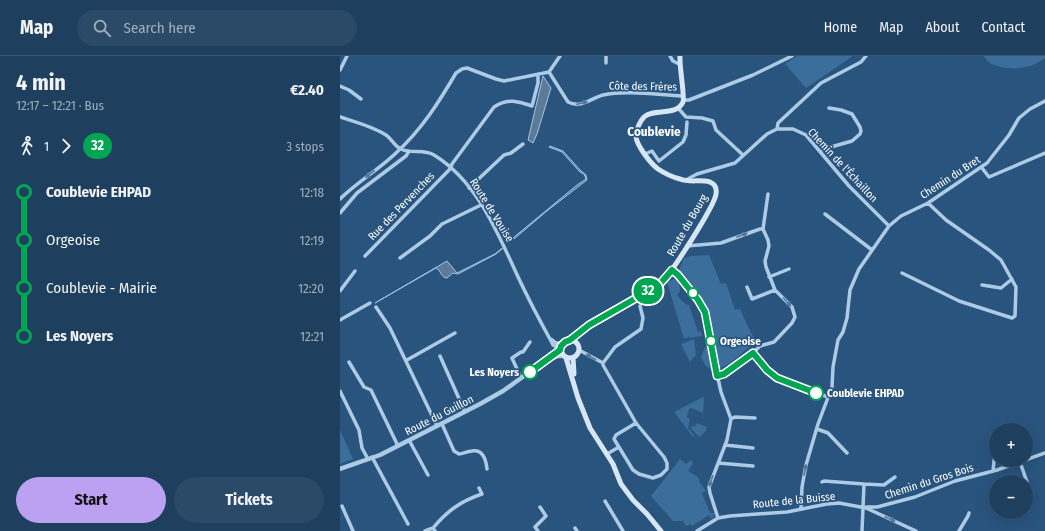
<!DOCTYPE html>
<meta charset="utf-8">
<style>
:root{--surface:#1e3f5e;--page:#2b4a67;--text:#f1f3f6;--muted:#a1afbc;--line:#3c5873;--accent:#bca0f2}
body{margin:0;font-family:"Fira Sans Condensed",sans-serif;background:var(--page);color:var(--text);height:100vh;display:flex;flex-direction:column;font-size:15px;white-space:nowrap}
*{box-sizing:border-box;margin:0}
p{font-size:13px;color:var(--muted)}
.icon{flex:none;width:22px;height:22px;fill:none;stroke:currentColor;stroke-width:2;stroke-linecap:round;stroke-linejoin:round}
.map{position:relative;flex:1;overflow:hidden}
.sheet{display:flex;flex-direction:column;background:var(--surface);width:340px}
.sheet>*{flex:none}
.badge{padding:0 8px;border-radius:13px;font-size:14px;line-height:26px}
.tools{position:absolute;left:649px;top:367px;display:grid;gap:8px}
.tools a{display:grid;place-items:center;width:44px;height:44px;border-radius:50%;background:var(--surface);box-shadow:0 4px 16px #0002,0 0 0 1px var(--line);font-size:20px}
.map>.badge{position:absolute;translate:-50% -50%;box-shadow:0 0 0 2px #fff}
.legs{display:flex;align-items:center;gap:6px;height:44px;padding:0 16px;font-size:13px}
.legs p{margin-inline-start:auto}
.overview{display:flex;align-items:center;justify-content:space-between;height:68px;padding:0 16px}
h1{font-size:22px;font-weight:700;line-height:30px}
.cta{display:flex;gap:8px;margin-top:auto;padding:8px 16px}
.cta a{flex:1;height:46px;border-radius:24px;background:var(--accent);color:#111;font-size:16px;font-weight:700;line-height:46px;text-align:center}
.cta a+a{background:var(--page);color:var(--text)}
ul{padding:0 16px;list-style:none}
li{display:flex;align-items:center;gap:14px;height:48px;font-size:15px}
li i{display:grid;place-items:center;width:6px;height:100%;margin:0 5px;background:currentColor}
li i::after{content:'';width:10px;height:10px;margin:-5px;border:3px solid;border-radius:50%;background:var(--surface)}
li p{margin-inline-start:auto}
li:first-child i{background:linear-gradient(#0000 50%,currentColor 0)}
li:last-child i{background:linear-gradient(currentColor 50%,#0000 0)}
header{display:flex;align-items:center;gap:24px;box-sizing:border-box;height:56px;padding:0 20px;background:var(--surface);border-bottom:1px solid var(--line)}
header strong{font-size:19px}
nav{display:flex;gap:22px;margin-inline-start:auto;font-size:14px}
.search{width:280px;height:36px;background:var(--page);display:flex;align-items:center;gap:10px;box-sizing:border-box;padding:0 14px;border-radius:22px;color:var(--muted);font-size:15px}
main{display:flex;flex:1;min-height:0}
.map>svg:first-child{display:block}
.green{fill:#3c6e9b}
.water{fill:#5d7b99;stroke:#a3c6e5}
.lines{fill:none;stroke-linecap:round;stroke-linejoin:round}
.minor{stroke:#aecbe5;stroke-width:3.5}
.tertiary{stroke:#aecbe5;stroke-width:4.5}
.secondary{stroke:#d7e6f5;stroke-width:5}
.oneway{fill:#50789d}
.line-1-casing{stroke:#fff;stroke-width:9}
.line-1{stroke:#00a651;stroke-width:6}
.stop-1-dot{fill:#fff;stroke:#00a651;stroke-width:2}
.labels{text-anchor:middle;stroke-width:3.5;stroke-linejoin:round;paint-order:stroke}
.street-label{font-size:11px;fill:#fff;stroke:#28547e}
.stop-label{font-size:11px;font-weight:bold;fill:#fff;stroke:#28547e;text-anchor:start}
.quarter-label{font-size:13px;font-weight:bold;fill:#fff;stroke:#28547e}
</style>
<header>
<strong>Map</strong>
<div class="search"><svg class="icon" aria-label="search" viewBox="0 0 24 24"><circle cx="10" cy="10" r="6"/><path d="M15 15l6 6"/></svg>Search here</div>
<nav><a>Home</a><a>Map</a><a>About</a><a>Contact</a></nav>
</header>
<main>
<section class="sheet">
<div class="overview"><div><h1>4 min</h1><p>12:17 – 12:21 · Bus</p></div><b>€2.40</b></div>
<div class="legs"><svg class="icon" aria-label="walk" viewBox="0 0 24 24"><circle cx="13" cy="4" r="2"/><path d="M13 8l-2 6 4 7M11 14l-3 7M7 12l3-4h3l4 4"/></svg>1<svg class="icon" aria-label="forward" viewBox="0 0 24 24"><path d="M9 5l7 7-7 7"/></svg><b class="badge" style="background:#00a651;color:#fff">32</b><p>3 stops</p></div>
<ul>
<li><i style="color:#00a651"></i><b>Coublevie EHPAD</b><p>12:18</p></li>
<li><i style="color:#00a651"></i><span>Orgeoise</span><p>12:19</p></li>
<li><i style="color:#00a651"></i><span>Coublevie - Mairie</span><p>12:20</p></li>
<li><i style="color:#00a651"></i><b>Les Noyers</b><p>12:21</p></li>
</ul>
<div class="cta"><a>Start</a><a>Tickets</a></div>
</section>
<div class="map">
<svg width="705" height="475" viewBox="0 0 705 475">
<rect width="100%" height="100%" fill="#28547e"/>
<!-- green -->
<path class="green" d="M457,0H513L466,32L445,8Z
M644,0H705V2C691,13 671,15 654,9C650,8 647,4 644,1Z
M369,199L381,228L386,227L395,254L400,253L408,271L416,286L390,307L379,313L376,304L365,247L339,214L344,202L351,200Z
M336,222L339,224L340,236L337,238L340,243L347,249H349L358,276L361,275L362,280L349,282L351,280L344,283L327,226Z
M354,283L356,299L350,306L341,288Z
M368,290V292L371,314L365,309L361,301L365,291Z
M363,341H364L363,357L351,352L349,353L347,360V362L350,363L348,372L354,379L353,381L334,356Z
M356,367L367,371L365,376L359,381L351,372L352,370L355,371Z
M0,374L13,403L0,408Z
M340,403L346,408L351,404L353,407L348,415L358,421L360,427L366,435L362,437L370,457H374V460L371,463L369,459L352,470L350,468L346,470L343,465H333L311,440Z"/>
<!-- water -->
<path class="water" d="M203,20L211,32L197,78L193,87L188,84Z
M210,90L223,95L241,115L246,119L247,124L208,154L174,183L173,182L237,129L246,123L244,118L240,116L222,96L209,91Z
M162,192V193L156,198L118,218L113,217L107,222C101,222 101,214 96,212L35,247L107,205L117,217L155,198Z"/>
<g class="lines">
<!-- minor -->
<path class="minor" d="M266,0V7
M330,0L333,5L339,8
M0,14L7,0
M209,16L228,46C241,53 251,42 263,39C287,34 318,39 343,40
M209,16L220,0
M0,30L9,34L21,43
M343,44H349L413,19L452,0
M338,52L346,61L362,62L373,65L376,74L403,99
M0,61C15,66 32,70 46,79C52,83 54,90 61,93C71,98 84,93 94,99C138,126 158,178 179,223C189,244 200,265 211,285L213,289L220,293
M437,73H453L466,79L509,130L549,170
M481,96L484,93L512,85L520,78L521,75L520,71L512,58L501,54L489,52
M305,98L312,95L319,105L343,86L346,79L347,66
M642,112L649,121L705,97
M346,124L357,118L395,107L427,78L437,73L438,67L481,27L521,6L526,0
M129,132L164,99L171,97L183,88
M0,143C18,125 40,113 57,96C82,73 99,46 116,17L122,13L127,12L156,23L164,25L209,16
M0,157L17,137L66,100L69,95
M485,158L532,194
M347,190L381,187L420,173H423
M25,200L110,113L112,108L154,51C168,42 177,45 192,50L198,27V18
M60,202L90,180L102,168L141,149
M332,214L338,219L358,243L365,256L377,318L381,336L391,363L387,384L369,431L370,437L378,462
M562,217L619,245L672,262L675,260L676,231L661,204L649,194L606,164L588,147
M429,221L449,213
M642,229L661,232L672,223
M407,231L412,243L435,234
M0,235L15,215
M36,251L50,272L97,370
M0,264L30,247
M211,283L216,287H223
M239,294L263,307
M413,297L427,313L437,322L488,341
M100,300L125,356
M67,304L115,277
M9,306L24,331L31,334L58,390
M377,320L384,318L413,297L420,290L434,286L452,267L455,261L452,251L435,234L426,211L425,205L429,190L428,184L423,173L428,138
M181,322L172,302L181,296H183L190,286
M0,335L19,374L22,392L28,403
M391,363L395,361L415,362
M296,367L276,379L274,383L293,414L299,418L313,422L321,419L327,413V407L324,401L296,367L263,309V307L275,291L301,273L303,262L300,250
M102,368L114,395L119,398C123,398 127,395 132,395C143,393 146,404 147,413
M477,373L488,377L507,397
M69,384L88,419
M385,389L413,392
M267,398L279,391
M32,401L68,468
M680,406L687,426L686,428
M378,407L413,410
M653,415L655,396
M482,426L484,425L524,428
M655,443L656,442
M265,445L283,475
M2,450L13,475
M526,451H537L575,441L615,425L657,414L705,397
M461,453L462,431L466,409L478,368L492,331L493,311L498,284L503,276L507,262L510,234L519,213L549,170L561,160L588,147L647,107L669,79L679,62L690,53L705,45
M93,472C107,455 121,445 142,438L139,432
M235,472L237,475
M85,475L93,472L95,475
M198,475L195,471L206,460L200,451
M357,475L378,462L390,460L447,456L487,448L499,447L526,452L576,475
M522,475L524,428L544,429L555,421
M619,475L628,460L629,457"/>
<!-- tertiary -->
<path class="tertiary" d="M213,302L218,300H223
M0,413L40,399L140,348L163,335L220,294"/>
<!-- secondary -->
<path class="secondary" d="M221 293a9 9 0 1 1 18 0a9 9 0 1 1-18 0Z
M230,284C251,266 276,254 299,240C306,236 314,232 320,228C330,220 375,149 376,138C377,132 375,128 370,126C360,123 350,127 340,123C332,121 324,117 318,113C311,108 296,89 296,80C296,74 300,65 304,61C314,52 336,61 343,46C345,41 339,9 340,0
M226,302L238,342L250,372L273,408L281,428L293,444L307,458L321,475
M233,302L234,318"/>
</g>
<!-- one-way arrows -->
<defs><path id="oneway-solid" d="M-6-.8H1V-3.2L6.5 0L1 3.2V.8H-6Z"/></defs>
<g class="oneway">
<use href="#oneway-solid" transform="translate(242 47) rotate(-14)"/>
<use href="#oneway-solid" transform="translate(30 118) rotate(142)"/>
<use href="#oneway-solid" transform="translate(402 179) rotate(-21)"/>
<use href="#oneway-solid" transform="translate(447 246) rotate(48)"/>
<use href="#oneway-solid" transform="translate(251 301) rotate(-150)"/>
<use href="#oneway-solid" transform="translate(465 414) rotate(-79)"/>
<use href="#oneway-solid" transform="translate(371 425) rotate(109)"/>
<use href="#oneway-solid" transform="translate(550 463) rotate(24)"/>
</g>
<g class="lines">
<!-- line-1 casing -->
<g class="line-1-casing">
<path id="line-1" d="M190,316L220,294L221,290L225,286L230,284L249,269L319,229L332,214L338,219L358,244L365,256L377,320L384,318L413,297L427,314L437,322L476,337"/>
</g>
<!-- line-1 -->
<use href="#line-1" class="line-1"/>
</g>
<!-- markers -->
<g class="stop-1-dot">
<circle cx="353" cy="237" r="5"/>
<circle cx="371" cy="285" r="5"/>
<circle cx="190" cy="316" r="7"/>
<circle cx="476" cy="337" r="7"/>
</g>
<g class="labels">
<!-- street labels -->
<g class="street-label">
<text transform="translate(303 30) rotate(1)" y="4">Côte des Frères</text>
<text transform="translate(503 109) rotate(47)" y="4">Chemin de l'Échaillon</text>
<text transform="translate(610 121) rotate(-33)" y="4">Chemin du Bret</text>
<text transform="translate(61 150) rotate(-46)" y="4">Rue des Pervenches</text>
<text transform="translate(152 154) rotate(58)" y="4">Route de Vouise</text>
<text transform="translate(347 169) rotate(-60)" y="4">Route du Bourg</text>
<text transform="translate(99 359) rotate(-27)" y="4">Route du Guillon</text>
<text transform="translate(589 425) rotate(-18)" y="4">Chemin du Gros Bois</text>
<text transform="translate(454 444) rotate(-6)" y="4">Route de la Buisse</text>
</g>
<!-- stop labels -->
<g class="stop-label">
<text x="380" y="289">Orgeoise</text>
<text x="179" y="320" text-anchor="end">Les Noyers</text>
<text x="487" y="341">Coublevie EHPAD</text>
</g>
<!-- quarter labels -->
<g class="quarter-label">
<text x="314" y="80">Coublevie</text>
</g>
</g>
</svg>
<div class="tools">
<a>+</a>
<a>−</a>
</div>
<b class="badge" style="left:308px;top:235px;background:#00a651;color:#fff">32</b>
</div>
</main>
